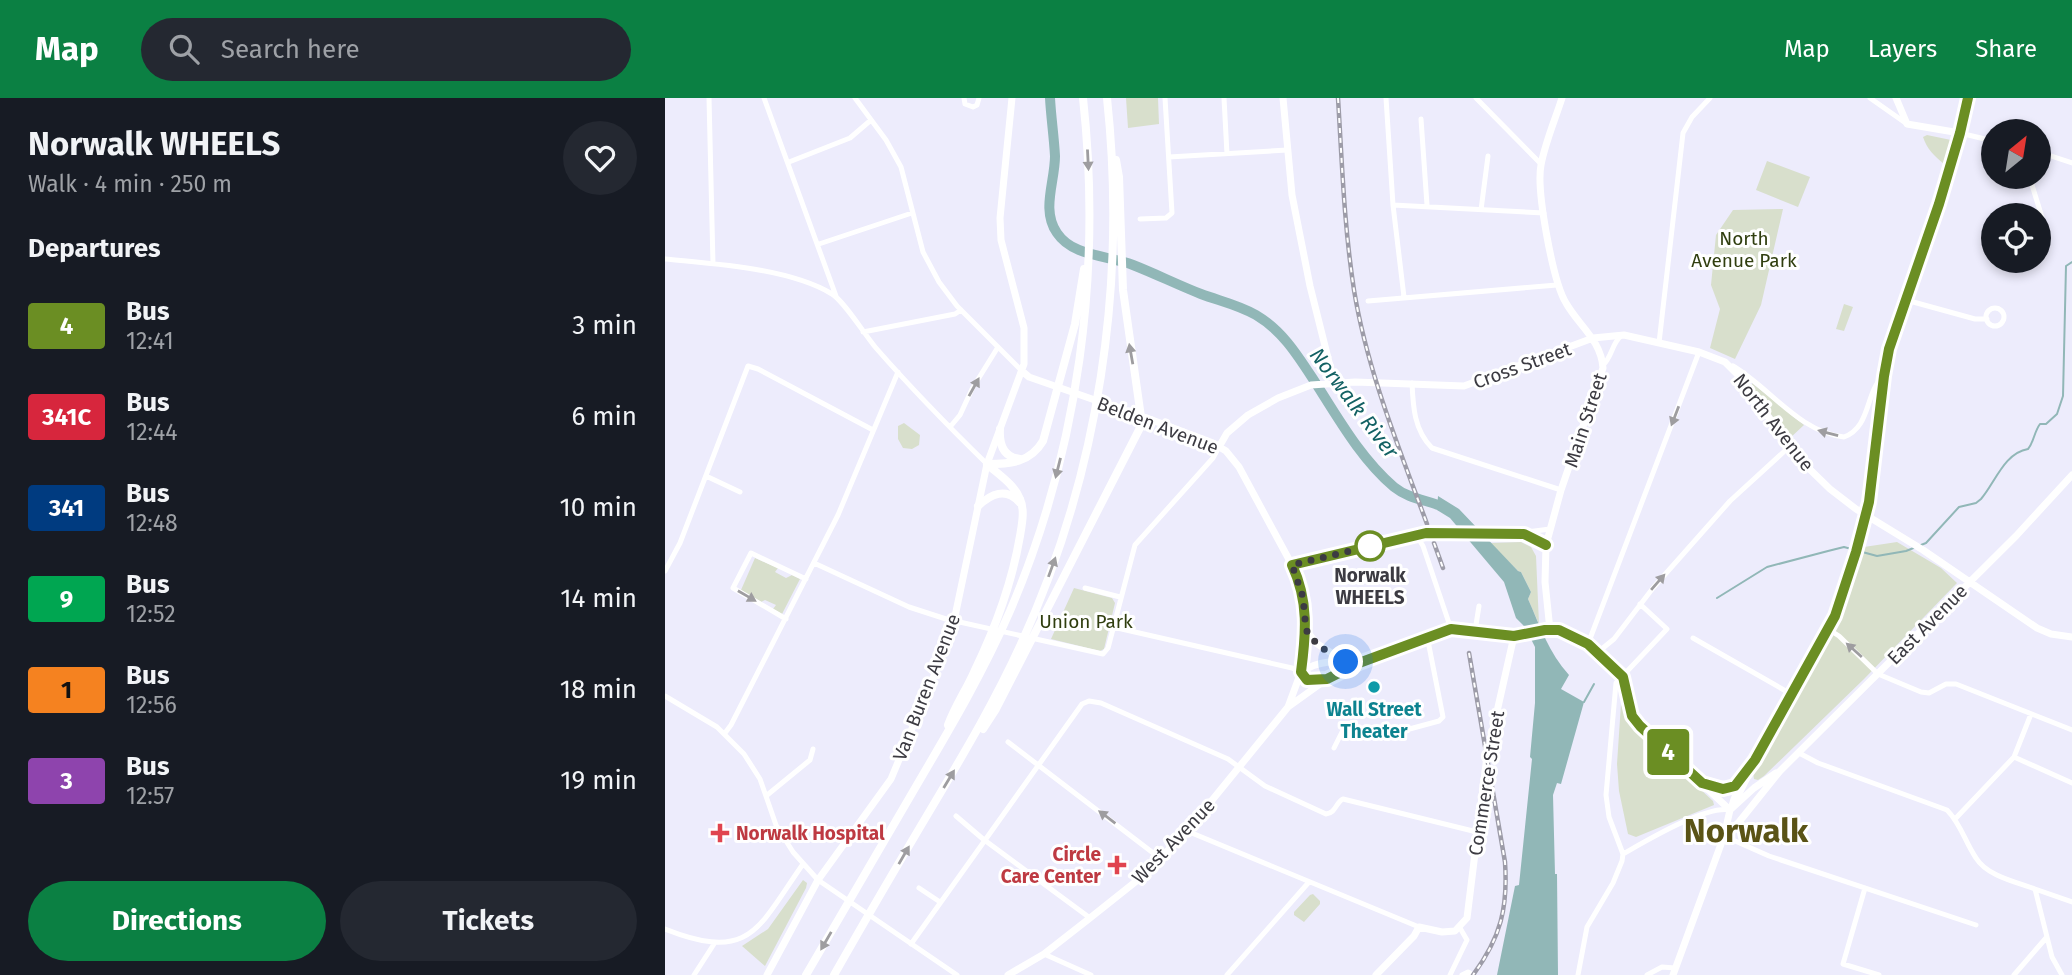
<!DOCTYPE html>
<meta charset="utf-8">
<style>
:root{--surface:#171b24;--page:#242831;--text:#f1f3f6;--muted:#9ea1a6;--accent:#0b8043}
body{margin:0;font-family:"Fira Sans",sans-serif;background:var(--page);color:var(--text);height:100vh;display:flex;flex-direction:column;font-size:26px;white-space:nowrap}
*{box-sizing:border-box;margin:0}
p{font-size:23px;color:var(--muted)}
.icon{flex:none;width:38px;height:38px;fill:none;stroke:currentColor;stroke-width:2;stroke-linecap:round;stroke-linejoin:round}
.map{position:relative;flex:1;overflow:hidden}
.sheet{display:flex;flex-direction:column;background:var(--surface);width:665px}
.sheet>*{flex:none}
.badge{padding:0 14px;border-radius:5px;font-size:24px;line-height:46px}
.needle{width:46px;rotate:30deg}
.tools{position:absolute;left:1316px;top:21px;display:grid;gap:14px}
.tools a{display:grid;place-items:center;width:70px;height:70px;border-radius:50%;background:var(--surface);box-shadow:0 4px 10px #0003;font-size:35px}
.you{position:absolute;width:35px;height:35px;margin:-18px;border:5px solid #fff;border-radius:50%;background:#1a73e8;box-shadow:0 0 0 10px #1a73e833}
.map>.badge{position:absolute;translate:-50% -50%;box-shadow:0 0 0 4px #fff}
h2{padding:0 28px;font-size:26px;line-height:63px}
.round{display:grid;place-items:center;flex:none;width:74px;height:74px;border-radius:37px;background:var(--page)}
.summary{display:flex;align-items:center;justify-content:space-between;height:119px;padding:0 28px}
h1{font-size:33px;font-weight:700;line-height:52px}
.cta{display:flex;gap:14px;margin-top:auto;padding:14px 28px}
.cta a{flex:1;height:80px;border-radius:42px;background:var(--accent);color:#fff;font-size:28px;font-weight:700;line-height:80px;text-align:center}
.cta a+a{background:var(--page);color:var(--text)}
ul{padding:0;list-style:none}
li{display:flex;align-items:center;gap:21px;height:91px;padding:0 28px}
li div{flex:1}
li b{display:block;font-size:26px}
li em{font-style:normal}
li .badge{min-width:77px;font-weight:700;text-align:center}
header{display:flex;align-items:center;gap:42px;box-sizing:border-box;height:98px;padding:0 35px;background:var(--accent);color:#fff}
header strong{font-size:33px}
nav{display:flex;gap:38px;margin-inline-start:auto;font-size:24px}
.search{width:490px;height:63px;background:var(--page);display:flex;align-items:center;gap:18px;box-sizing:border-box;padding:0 24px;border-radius:38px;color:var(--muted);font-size:26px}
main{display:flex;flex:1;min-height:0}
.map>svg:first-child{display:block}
.green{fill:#d8dfcc}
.water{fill:#91b7b7}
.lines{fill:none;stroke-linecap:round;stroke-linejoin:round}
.stream{stroke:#91b7b7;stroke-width:2}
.river{stroke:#91b7b7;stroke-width:10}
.minor{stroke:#fff;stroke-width:5}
.major{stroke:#fff;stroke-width:7}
.highway{stroke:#fff;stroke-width:8}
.rail-casing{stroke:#9d9ca8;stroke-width:4.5}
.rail{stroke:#fff;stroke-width:2;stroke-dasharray:5;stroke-linecap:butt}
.oneway{fill:#9e9da0}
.line-casing{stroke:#fff;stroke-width:16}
.line{stroke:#6b8e23;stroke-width:10}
.walk{stroke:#3c3b42;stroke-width:7;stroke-dasharray:0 12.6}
.stop-dot{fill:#fff;stroke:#6b8e23;stroke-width:3.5}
.culture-dot{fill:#0f9aa8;stroke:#fff;stroke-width:2.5}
.health-dot{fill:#e0444e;stroke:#fff;stroke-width:2.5}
.labels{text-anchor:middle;stroke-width:6;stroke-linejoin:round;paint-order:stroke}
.park-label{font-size:19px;fill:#303e0f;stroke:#fff}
.street-label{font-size:19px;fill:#3c3b42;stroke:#fff}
.stop-label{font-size:19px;font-weight:bold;fill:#3c3b42;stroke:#fff}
.culture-label{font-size:19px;font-weight:bold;fill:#0d838f;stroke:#fff}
.health-label{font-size:19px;font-weight:bold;fill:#be3a42;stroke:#fff;text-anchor:start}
.water-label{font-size:21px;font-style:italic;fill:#126163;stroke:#fff}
.town-label{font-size:33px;font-weight:bold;fill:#5a5316;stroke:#fff}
</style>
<header>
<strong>Map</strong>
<div class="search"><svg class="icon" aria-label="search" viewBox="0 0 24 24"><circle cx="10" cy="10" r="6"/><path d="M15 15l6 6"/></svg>Search here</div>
<nav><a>Map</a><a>Layers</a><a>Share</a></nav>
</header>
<main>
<section class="sheet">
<div class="summary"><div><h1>Norwalk WHEELS</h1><p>Walk · 4 min · 250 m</p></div><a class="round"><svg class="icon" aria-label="heart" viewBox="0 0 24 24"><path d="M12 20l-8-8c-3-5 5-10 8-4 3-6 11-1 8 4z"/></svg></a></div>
<h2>Departures</h2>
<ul>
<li><span class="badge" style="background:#6b8e23;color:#fff">4</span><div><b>Bus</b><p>12:41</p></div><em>3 min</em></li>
<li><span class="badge" style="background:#d7263d;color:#fff">341C</span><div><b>Bus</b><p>12:44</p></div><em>6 min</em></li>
<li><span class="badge" style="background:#003b80;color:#fff">341</span><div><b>Bus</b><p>12:48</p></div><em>10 min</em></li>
<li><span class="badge" style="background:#00a651;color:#fff">9</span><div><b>Bus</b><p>12:52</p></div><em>14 min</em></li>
<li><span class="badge" style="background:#f58220;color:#111">1</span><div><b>Bus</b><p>12:56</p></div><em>18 min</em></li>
<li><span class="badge" style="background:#8e44ad;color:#fff">3</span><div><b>Bus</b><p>12:57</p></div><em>19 min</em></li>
</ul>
<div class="cta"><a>Directions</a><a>Tickets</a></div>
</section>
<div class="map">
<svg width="1407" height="877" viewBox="0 0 1407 877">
<rect width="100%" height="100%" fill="#edecfc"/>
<!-- green -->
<path class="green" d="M461,0H493L494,26L463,30Z
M1262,37L1286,42L1285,53L1279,66C1269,58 1262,51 1258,39Z
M1102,63L1145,79L1133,109L1091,92Z
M1118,111L1096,207L1070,261L1045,250L1055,211L1046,187L1051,137L1068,112Z
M1179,206L1188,209L1179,233L1171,231Z
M1087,285L1139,327L1124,341L1087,290Z
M239,325L255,337L254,347L247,351L238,350L233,341V328Z
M856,444L866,449L871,458L874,526L863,501L866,494L856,474L853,473L825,445Z
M1232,444L1276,470L1292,485L1199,581L1099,678L1093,682L1089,681L1088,675L1160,547L1199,449Z
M90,460L113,470L110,474L121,480L127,477L135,481L117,516L108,511L111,507L100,502L96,504L76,492Z
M409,490L447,500L450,505L439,551L435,553L386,541Z
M956,606L963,624L1048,703L1049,707L971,739L963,736L954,693L952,666Z
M138,782L142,785L141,790L100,868L77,848L103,831Z
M648,796L655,803V806L639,824L629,817V814L645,797Z"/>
<!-- water -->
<path class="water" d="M773,398L794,411L853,473L856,474L866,494L863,501C875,528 884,555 904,577L896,591L919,604L896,686L892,685L888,697L890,776H892L893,877H832L850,788L854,787L867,661L865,659L870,605V549L860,529L851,520L839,484L785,420L772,412Z"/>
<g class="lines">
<!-- stream -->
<path class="stream" d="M1256,447L1261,445L1294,409L1311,405L1316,401C1330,385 1339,355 1363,351C1369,344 1369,334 1375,326H1381L1392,316L1398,298L1401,168L1407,164
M1052,500L1102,469L1163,453L1179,449L1212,458L1241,453L1251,449
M919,604L929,586"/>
<!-- river -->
<path class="river" d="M385,0C386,19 389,39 390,58C390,84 376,112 392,135C408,159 443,157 468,167C491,176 513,187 536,196C555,203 574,207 591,217C618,233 633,258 650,284C673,320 696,361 729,389C745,402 765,402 783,411"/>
<!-- minor -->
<path class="minor" d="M44,0L48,166
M99,0L171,198
M190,0L221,42L236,69L258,154L274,184L292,208L357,273
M299,0L300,6L308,9L312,7L314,0
M559,0L562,56
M721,0L728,107L739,199
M811,0L876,66
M1205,0L1242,26
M756,21L762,107
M1295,35L1328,43
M1374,54L1407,65
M504,59L622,52
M124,64L185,40L206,22
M1368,79L1367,87L1380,129L1374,142
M728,107L879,115
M816,112L823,58
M475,121L501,120L507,115L500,0
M154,146L247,115
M0,161C49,166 124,170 167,196C179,203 200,237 211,250C246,290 284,329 322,366
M1241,202L1310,221H1322
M703,203L892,187
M1321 219a9 9 0 1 1 18 0a9 9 0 1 1-18 0Z
M198,234L290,216L296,212
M994,245L1018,35L1027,19L1045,0
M938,267C947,259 947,245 956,238
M1068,268C1105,290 1134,334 1179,339C1206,329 1200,295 1218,278
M747,285C748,308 749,332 767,350L896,392
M285,329L295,317L307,291L333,249
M41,378L75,394
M859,436L881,447
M751,437L758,448L786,531
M149,465L244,509L281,521L438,556L443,550L470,447L548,360L554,349
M627,467L761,435L859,436L862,434L885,431
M0,473L15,445L83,268L93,271L208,332
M420,490L455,499
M121,521L68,490L86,455L141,481
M448,529L627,570L636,574
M1163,531L1174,538L1213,576L1256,594L1264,595L1281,586H1291L1407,632
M810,533L814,508
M1028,540L1126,596
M923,546L1034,254
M933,554L949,541L988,490L1065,403L1124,349
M0,598L52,629L79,656L95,681L111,727L128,754L153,782L292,877
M60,635L66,627L173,417L233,274
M343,644L496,761
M669,650L680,628L715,639L774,623L778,619L762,538
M1134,655L1153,665L1282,712C1296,726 1300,744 1311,760C1322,778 1351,784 1370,791L1387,859L1397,877
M1349,659L1407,685
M101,698L145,662L148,651
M1071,704L1082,682L1086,667
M1065,712C1069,692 1079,679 1090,662L1170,518L1201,417
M291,718L318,741L425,820
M1291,720L1349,659L1366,616
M522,733L754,829
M1059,738L1104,758L1311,827
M958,756C981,743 1041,707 1065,712
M254,790L275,804
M1200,790L1178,866L1214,877
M1370,791L1407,804
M0,831C86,865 93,830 138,766
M246,846L417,606L424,603L436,605L563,661L600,688L661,716C671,715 671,704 678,701L812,734
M379,856L426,877
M29,877L49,846
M562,877L644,784
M785,877L802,842L795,830
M797,877L803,874L808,877
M913,877L922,829L948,785L957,763L958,756L944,719L941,697L951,585L1002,531L975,506
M982,877L997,869L1010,870
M1349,877L1381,840"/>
<!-- major -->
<path class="major" d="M618,0L627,97L645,188L669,284
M1231,0L1242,26L1295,35
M554,349L562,335L583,317L613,300L646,287L690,284L799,288L928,240L959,237L1034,254L1060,264L1078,282L1128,355L1165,391L1191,411L1258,452L1372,530L1386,536L1407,539
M1201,417L1220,266L1279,89L1303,0
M641,532L651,545L677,562
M885,532L880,484L881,447L896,392L938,270C936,242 914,228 901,205C888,184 871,92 876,67C880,45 890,22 897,0
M636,574C654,562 670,563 692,565
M636,574L643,582L658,581
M623,609L662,581L694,565L783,532L849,538L880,532H894L923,546L958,579L967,618L975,628L1065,712
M1041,687C1057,692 1066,692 1077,680
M1059,738L1074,724L1115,673L1351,438L1407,377
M102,877L153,782L226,681L271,573L289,523L322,366L359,266V230L336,142L335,120L347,0
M343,877L379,856L425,820L479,777L522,733L623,609L636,574L641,532L638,499L627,467L574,369L561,353L548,345L487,322L364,279L357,273
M711,877L749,838L754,829L777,834L790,833L802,820L822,658L849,538
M1008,877L1059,738L1065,712L1089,690L1111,675"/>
<!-- highway -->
<path class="highway" d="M335,331C334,346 338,359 355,361
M322,366C345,366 365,365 378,343L410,226L419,171
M313,408C326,396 341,389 354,404
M283,627C290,608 301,592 309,574C330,531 347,485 355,438C357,426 360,412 355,401C349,386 334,377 322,366
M318,631L331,611L477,326L458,192L454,79L451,62
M141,877C178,813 216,749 253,685C286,629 319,573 345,513C414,352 437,173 418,0
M169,877C202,819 236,761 270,704C301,652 331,601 356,546C434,376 462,186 442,0"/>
<!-- rail casing -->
<g class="rail-casing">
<path id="rail" d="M673,0C677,64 679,128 689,192C702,272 734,350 762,426
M769,445L778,470
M804,555L840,764C843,810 836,839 808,877"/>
</g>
<!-- rail -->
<use href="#rail" class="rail"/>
</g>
<!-- one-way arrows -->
<defs><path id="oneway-solid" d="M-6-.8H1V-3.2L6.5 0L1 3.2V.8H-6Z" transform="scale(1.75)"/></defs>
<g class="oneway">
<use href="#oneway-solid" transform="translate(423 62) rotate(87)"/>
<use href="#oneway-solid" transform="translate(466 256) rotate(-100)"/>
<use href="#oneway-solid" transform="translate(309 289) rotate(-61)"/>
<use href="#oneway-solid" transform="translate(1010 318) rotate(111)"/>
<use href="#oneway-solid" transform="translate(1163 335) rotate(-165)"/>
<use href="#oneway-solid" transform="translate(393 370) rotate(104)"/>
<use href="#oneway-solid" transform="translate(387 469) rotate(-70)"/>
<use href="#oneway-solid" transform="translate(993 484) rotate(-49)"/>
<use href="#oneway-solid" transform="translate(82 498) rotate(30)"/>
<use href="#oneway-solid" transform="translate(1189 552) rotate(-138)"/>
<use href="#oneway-solid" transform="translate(284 681) rotate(-59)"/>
<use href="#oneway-solid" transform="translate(442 719) rotate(-143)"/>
<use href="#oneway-solid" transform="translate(239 757) rotate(-60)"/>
<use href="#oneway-solid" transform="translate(161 843) rotate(120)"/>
</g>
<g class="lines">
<!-- line casing -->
<g class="line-casing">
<path id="line" d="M881,447L859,436L761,435L627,467C644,503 641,536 636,574L642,582L662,581L694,565L786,531L849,538L880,532H894L923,546L958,579L967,618L975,628L1037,685L1058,691L1070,688L1090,662L1170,518L1191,454L1204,404L1219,278L1224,251L1274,106L1295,35L1303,0"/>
</g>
<!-- line -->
<use href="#line" class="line"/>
<!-- walk -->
<path class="walk" d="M681,564L664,555L651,545L641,532L638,499L627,467L705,448"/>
</g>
<!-- markers -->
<circle class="stop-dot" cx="705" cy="448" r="14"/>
<circle class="culture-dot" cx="709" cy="589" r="7"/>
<g class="health-dot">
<path d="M51.5 724.5h7v7h7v7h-7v7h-7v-7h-7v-7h7z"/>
<path d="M448.5 756.5h7v7h7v7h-7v7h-7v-7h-7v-7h7z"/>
</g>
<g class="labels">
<!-- park labels -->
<g class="park-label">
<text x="1079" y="147">North<tspan x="1079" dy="22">Avenue Park</tspan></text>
<text x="421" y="530">Union Park</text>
</g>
<!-- street labels -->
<g class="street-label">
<text transform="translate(857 267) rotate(-20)" y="7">Cross Street</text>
<text transform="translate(920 322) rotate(-72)" y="7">Main Street</text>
<text transform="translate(1109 324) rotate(52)" y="7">North Avenue</text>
<text transform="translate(493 327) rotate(21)" y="7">Belden Avenue</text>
<text transform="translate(1262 526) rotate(-45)" y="7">East Avenue</text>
<text transform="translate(261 589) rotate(-69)" y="7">Van Buren Avenue</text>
<text transform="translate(821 685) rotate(-81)" y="7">Commerce Street</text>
<text transform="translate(508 743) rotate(-46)" y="7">West Avenue</text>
</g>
<!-- stop labels -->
<g class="stop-label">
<text x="705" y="484">Norwalk<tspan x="705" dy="22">WHEELS</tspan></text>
</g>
<!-- culture labels -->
<g class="culture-label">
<text x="709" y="618">Wall Street<tspan x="709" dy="22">Theater</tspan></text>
</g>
<!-- health labels -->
<g class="health-label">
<text x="71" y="742">Norwalk Hospital</text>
<text x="436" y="763" text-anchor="end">Circle<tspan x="436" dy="22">Care Center</tspan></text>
</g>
<!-- water labels -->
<g class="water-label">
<text transform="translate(689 305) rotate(53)" y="7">Norwalk River</text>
</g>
<!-- town labels -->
<g class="town-label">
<text x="1081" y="744">Norwalk</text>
</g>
</g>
</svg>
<div class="tools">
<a><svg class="needle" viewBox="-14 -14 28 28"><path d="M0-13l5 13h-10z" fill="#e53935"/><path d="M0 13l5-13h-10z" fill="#9ea1a6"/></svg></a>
<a><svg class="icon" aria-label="locate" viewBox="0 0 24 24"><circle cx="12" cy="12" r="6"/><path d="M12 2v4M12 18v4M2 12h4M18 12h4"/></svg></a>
</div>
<div class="you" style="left:681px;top:564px"></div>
<b class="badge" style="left:1003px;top:654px;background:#6b8e23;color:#fff">4</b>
</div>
</main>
